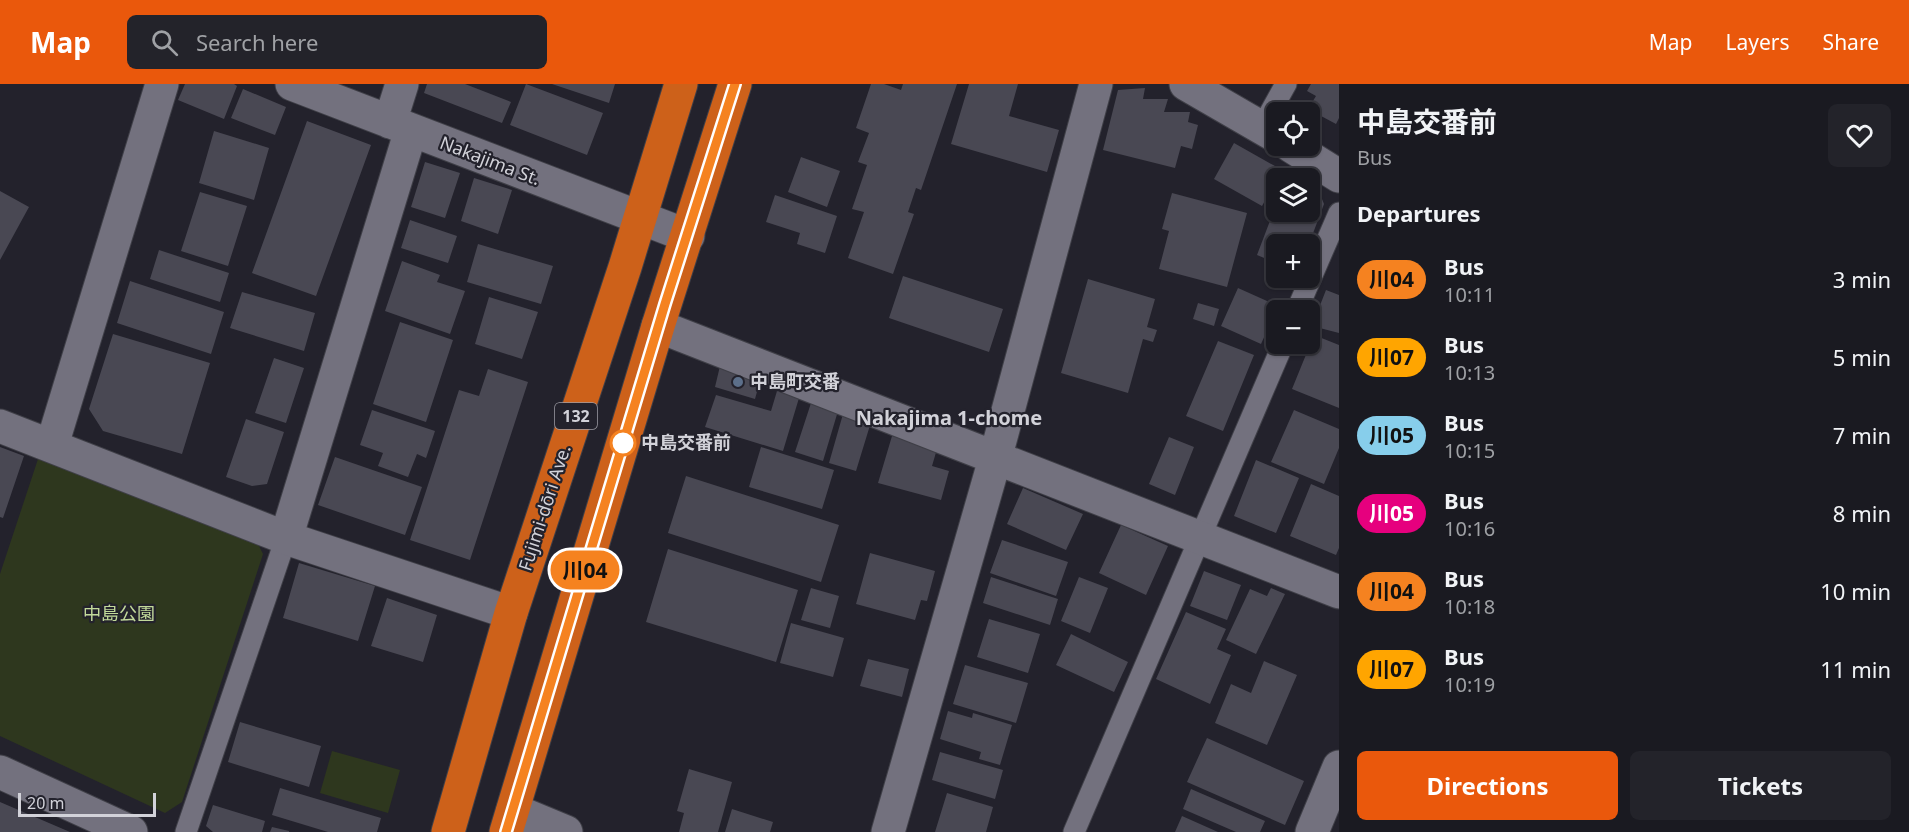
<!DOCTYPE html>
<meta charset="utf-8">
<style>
:root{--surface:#1a1a21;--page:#23232a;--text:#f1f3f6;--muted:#9fa1a5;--line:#38383f;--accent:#ea580c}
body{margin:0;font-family:"Noto Sans","Noto Sans JP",sans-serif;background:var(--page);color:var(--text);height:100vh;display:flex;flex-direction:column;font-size:22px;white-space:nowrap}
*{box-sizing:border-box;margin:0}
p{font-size:20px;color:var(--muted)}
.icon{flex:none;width:33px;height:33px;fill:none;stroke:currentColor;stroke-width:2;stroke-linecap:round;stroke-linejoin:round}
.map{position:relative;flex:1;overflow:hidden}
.sheet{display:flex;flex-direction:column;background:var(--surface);width:570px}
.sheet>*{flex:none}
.badge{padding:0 12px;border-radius:20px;font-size:21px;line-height:39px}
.fabs{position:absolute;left:1266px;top:18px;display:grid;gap:12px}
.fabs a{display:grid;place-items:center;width:54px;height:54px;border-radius:9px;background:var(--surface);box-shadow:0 2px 4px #0004,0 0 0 2px var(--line);font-size:30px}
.scale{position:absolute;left:18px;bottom:15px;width:138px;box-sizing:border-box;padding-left:6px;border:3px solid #d2d2d9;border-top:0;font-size:16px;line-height:21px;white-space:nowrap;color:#d2d2d9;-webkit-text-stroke:4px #23222c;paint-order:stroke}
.map>.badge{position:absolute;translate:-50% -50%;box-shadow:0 0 0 3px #fff}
h2{padding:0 18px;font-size:22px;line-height:54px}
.round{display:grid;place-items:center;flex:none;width:63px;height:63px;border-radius:9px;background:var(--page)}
.head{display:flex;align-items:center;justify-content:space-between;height:102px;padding:0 18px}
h1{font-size:28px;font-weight:700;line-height:45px}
.action{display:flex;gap:12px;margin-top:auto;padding:12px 18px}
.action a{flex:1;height:69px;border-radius:9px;background:var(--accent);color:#fff;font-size:24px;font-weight:700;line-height:69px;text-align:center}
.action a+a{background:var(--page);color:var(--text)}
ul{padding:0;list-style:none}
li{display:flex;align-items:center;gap:18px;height:78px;padding:0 18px}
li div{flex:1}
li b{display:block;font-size:22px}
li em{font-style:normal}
li .badge{min-width:66px;font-weight:700;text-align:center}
header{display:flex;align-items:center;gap:36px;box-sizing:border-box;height:84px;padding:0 30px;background:var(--accent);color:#fff}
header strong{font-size:28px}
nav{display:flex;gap:33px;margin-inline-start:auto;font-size:21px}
.search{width:420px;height:54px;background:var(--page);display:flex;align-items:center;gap:15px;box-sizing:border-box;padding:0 21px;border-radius:9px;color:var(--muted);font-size:22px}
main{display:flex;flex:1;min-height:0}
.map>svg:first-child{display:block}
.green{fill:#2e371e}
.building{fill:#494853}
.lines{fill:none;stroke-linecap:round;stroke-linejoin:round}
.lane-casing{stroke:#3f3f47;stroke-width:23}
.street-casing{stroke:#3f3f47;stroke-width:35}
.highway-casing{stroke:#3f3f47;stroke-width:35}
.lane{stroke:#73717e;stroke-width:21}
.street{stroke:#73717e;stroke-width:33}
.highway{stroke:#cd611a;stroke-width:33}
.line-casing{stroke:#fff;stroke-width:14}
.line{stroke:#f58220;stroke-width:9}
.service-dot{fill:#5c6f8a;stroke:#23222c;stroke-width:2}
.stop-dot{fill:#fff;stroke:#f58220;stroke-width:3}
.labels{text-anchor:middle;stroke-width:4.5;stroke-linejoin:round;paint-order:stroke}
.shield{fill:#23222c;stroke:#9e9da5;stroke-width:1.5}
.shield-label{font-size:16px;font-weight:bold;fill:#d2d2d9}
.street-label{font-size:18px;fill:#d2d2d9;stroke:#23222c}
.poi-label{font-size:18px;font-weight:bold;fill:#d2d2d9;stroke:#23222c;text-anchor:start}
.stop-label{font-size:18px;font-weight:bold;fill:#d2d2d9;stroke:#23222c;text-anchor:start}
.park-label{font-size:18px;fill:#c2d99a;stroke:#23222c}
.neighbourhood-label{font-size:20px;font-weight:bold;fill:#d2d2d9;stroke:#23222c}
</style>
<header>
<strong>Map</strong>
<div class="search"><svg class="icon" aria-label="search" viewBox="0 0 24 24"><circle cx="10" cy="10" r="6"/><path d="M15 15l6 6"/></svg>Search here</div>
<nav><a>Map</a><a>Layers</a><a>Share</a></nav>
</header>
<main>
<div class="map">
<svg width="1339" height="748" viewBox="0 0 1339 748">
<rect width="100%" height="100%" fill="#23222c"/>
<!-- green -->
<path class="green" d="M39,372L253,450L263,470L182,718L165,729L0,652V490Z
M332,667L400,686L388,729L320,709Z"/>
<!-- building -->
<path class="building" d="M185,0H234L237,2L224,35L178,16Z
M427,0H465L511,18L502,39L424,9Z
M526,0L603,29L587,71L510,41Z
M552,0H615L609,19Z
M871,0H884L901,6L903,0H957L921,106L916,104L908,128L914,130L893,190L848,174L864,128L852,125L867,81L858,78L869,49L856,44Z
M969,0H1018L1009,32L1059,46L1047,88L951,60Z
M1311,0H1339V34L1336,40L1308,25L1316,12L1307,7Z
M1145,4L1143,15H1168L1164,28H1190L1188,38L1198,41L1192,65L1181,62L1175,84L1103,66L1118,6Z
M243,5L286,23L275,51L231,34Z
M307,37L371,61L316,212L252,189Z
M214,47L269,64L254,116L199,99Z
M1234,59L1282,86L1262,122L1214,95Z
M801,73L840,87L827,123L788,108Z
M425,78L460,89L445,134L411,123Z
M474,94L512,106L498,150L461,137Z
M1310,100L1320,110L1324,120L1309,160H1276V179L1257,171L1276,121V128H1310Z
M0,107L29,123L0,176Z
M200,108L247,122L228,182L181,167Z
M1172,109L1247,129L1227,203L1159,185L1169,147L1162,145Z
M775,111L837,132L825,169L797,160L800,149L766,138Z
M410,136L457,152L448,179L401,164Z
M478,160L553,182L541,220L467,198Z
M159,166L229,189L220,218L150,195Z
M402,177L440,191L437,198L465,207L450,250L385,227Z
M903,192L1003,225L989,268L889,234Z
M1088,195L1155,215L1147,243L1157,246L1153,258L1143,255L1128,309L1061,289Z
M130,197L224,228L211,270L117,239Z
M1238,204L1278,222L1261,260L1221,242Z
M1326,206L1339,211V249L1312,242Z
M242,208L315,229L304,267L230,244Z
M489,213L538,228L522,275L475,260Z
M1198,219L1219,225L1214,242L1193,235Z
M400,238L453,256L426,338L373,320Z
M113,250L210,279L182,370L103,347L89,325Z
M1314,251L1339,261V324L1292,305Z
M1218,257L1254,271L1223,347L1186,332Z
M274,274L304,284L286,339L255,329Z
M720,282L761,293L755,315L715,303Z
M488,285L528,298L470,476L410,456L459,306L479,312Z
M777,307L799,314L783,367L705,343L716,311L771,327Z
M811,319L838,327L823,377L795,368Z
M372,326L435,347L426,374L417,370L408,393L378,382L383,369L360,361Z
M1294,326L1339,345V364L1324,400L1271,378Z
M843,330L871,338L856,387L829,379Z
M246,335L284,348L267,400L252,402L226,393Z
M892,352L937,365L932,382L949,387L941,416L878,399Z
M1169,353L1194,363L1175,411L1149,400Z
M0,363L24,372L3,434L0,433Z
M761,363L834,386L822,425L749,403Z
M335,373L422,403L405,451L318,421Z
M1256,376L1299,394L1276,449L1234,432Z
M686,392L839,441L821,498L668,449Z
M1311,400L1339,412V464L1336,471L1290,452Z
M1023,404L1083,430L1066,466L1007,440Z
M1121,441L1168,462L1146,511L1099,489Z
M1002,456L1068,478L1056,512L990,489Z
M668,465L798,506L776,578L646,538Z
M870,469L935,487L927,517L921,516L915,536L856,520Z
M299,479L375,502L358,557L283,534Z
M1204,487L1241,501L1227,536L1190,522Z
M991,493L1058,515L1050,541L983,519Z
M1079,493L1108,504L1090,549L1061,537Z
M811,504L839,512L830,544L801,536Z
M1271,504L1285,510L1256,570L1226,556L1250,505L1267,512Z
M387,514L437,531L423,578L371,562Z
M1186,528L1226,545L1217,565L1231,571L1210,620L1156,595Z
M989,535L1040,550L1028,589L977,573Z
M791,539L844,554L833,593L780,579Z
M1071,550L1128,578L1114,608L1056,581Z
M868,575L909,585L902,613L860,602Z
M1264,577L1297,591L1267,661L1215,639L1231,600L1251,609Z
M965,581L1028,599L1016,639L953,620Z
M948,627L972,634L973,629L1012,641L1000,681L979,675L981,668L940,655Z
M240,638L321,662L309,703L228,678Z
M1207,654L1304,697L1285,741L1187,698Z
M940,668L1003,686L995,715L932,696Z
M689,685L732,698L718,748H679L684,729L677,727Z
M280,704L381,734L377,748H328L272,731Z
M1191,705L1265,737L1260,748H1236L1183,725Z
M947,709L993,723L986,748H935Z
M0,718L70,748H0Z
M213,721L265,737L262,748H213L206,742Z
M732,725L773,738L770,748H725Z
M1182,732L1218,748H1175Z
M272,743L289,747V748H270Z"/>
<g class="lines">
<!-- lane casing -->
<g class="lane-casing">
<path id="lane" d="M1262,43L1286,0
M1297,226L1339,129
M186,748L286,454
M1074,748L1283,260"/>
</g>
<!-- street casing -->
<g class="street-casing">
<path id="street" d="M292,0L688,152
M1186,0L1276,52
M390,38L402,0
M1291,62L1339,92
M658,242L1339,508
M0,342L286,454L511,529
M52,361L162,0
M286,454L411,46
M0,688L131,748
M513,726L566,748
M888,748L995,375L1096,0
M1312,748L1339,683"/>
</g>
<!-- highway casing -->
<g class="highway-casing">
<path id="highway" d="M448,748L511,529L625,183L681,0
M506,748L658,242L735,0"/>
</g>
<!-- lane -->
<use href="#lane" class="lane"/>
<!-- street -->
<use href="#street" class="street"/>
<!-- highway -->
<use href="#highway" class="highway"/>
</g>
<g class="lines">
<!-- line casing -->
<g class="line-casing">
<path id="line" d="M506,748L665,220L735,0"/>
</g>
<!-- line -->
<use href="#line" class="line"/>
</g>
<!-- markers -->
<circle class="service-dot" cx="738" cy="298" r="6"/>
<circle class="stop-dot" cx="623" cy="359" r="12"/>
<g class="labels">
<!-- shield labels -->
<rect class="shield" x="555" y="319" width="42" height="26" rx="4.5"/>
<g class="shield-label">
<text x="576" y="338">132</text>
</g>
<!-- street labels -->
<g class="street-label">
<text transform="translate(490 77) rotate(21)" y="6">Nakajima St.</text>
<text transform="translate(545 424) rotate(-72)" y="6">Fujimi-dōri Ave.</text>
</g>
<!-- poi labels -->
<g class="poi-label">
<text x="750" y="304">中島町交番</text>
</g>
<!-- stop labels -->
<g class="stop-label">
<text x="641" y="365">中島交番前</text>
</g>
<!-- park labels -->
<g class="park-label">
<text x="119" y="536">中島公園</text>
</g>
<!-- neighbourhood labels -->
<g class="neighbourhood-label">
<text x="949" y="341">Nakajima 1-chome</text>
</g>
</g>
</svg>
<div class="fabs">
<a><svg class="icon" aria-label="locate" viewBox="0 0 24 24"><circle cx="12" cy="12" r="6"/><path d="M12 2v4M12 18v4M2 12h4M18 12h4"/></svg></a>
<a><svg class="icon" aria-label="layers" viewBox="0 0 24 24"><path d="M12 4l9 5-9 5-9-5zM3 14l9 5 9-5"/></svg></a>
<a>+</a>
<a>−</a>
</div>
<div class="scale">20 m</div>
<b class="badge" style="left:585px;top:486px;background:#f58220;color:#111">川04</b>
</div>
<section class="sheet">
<div class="head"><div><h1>中島交番前</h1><p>Bus</p></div><a class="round"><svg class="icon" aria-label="heart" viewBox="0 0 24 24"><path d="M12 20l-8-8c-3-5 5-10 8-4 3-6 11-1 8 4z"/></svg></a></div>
<h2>Departures</h2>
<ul>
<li><span class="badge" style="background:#f58220;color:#111">川04</span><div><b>Bus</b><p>10:11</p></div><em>3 min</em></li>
<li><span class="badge" style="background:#ffa500;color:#111">川07</span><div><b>Bus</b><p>10:13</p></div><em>5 min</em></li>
<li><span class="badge" style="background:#87ceeb;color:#111">川05</span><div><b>Bus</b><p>10:15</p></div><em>7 min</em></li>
<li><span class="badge" style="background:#e6007e;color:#fff">川05</span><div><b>Bus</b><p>10:16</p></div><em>8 min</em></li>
<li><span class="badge" style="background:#f58220;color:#111">川04</span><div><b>Bus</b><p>10:18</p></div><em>10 min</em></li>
<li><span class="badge" style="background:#ffa500;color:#111">川07</span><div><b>Bus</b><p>10:19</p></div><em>11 min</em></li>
</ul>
<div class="action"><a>Directions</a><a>Tickets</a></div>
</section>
</main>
